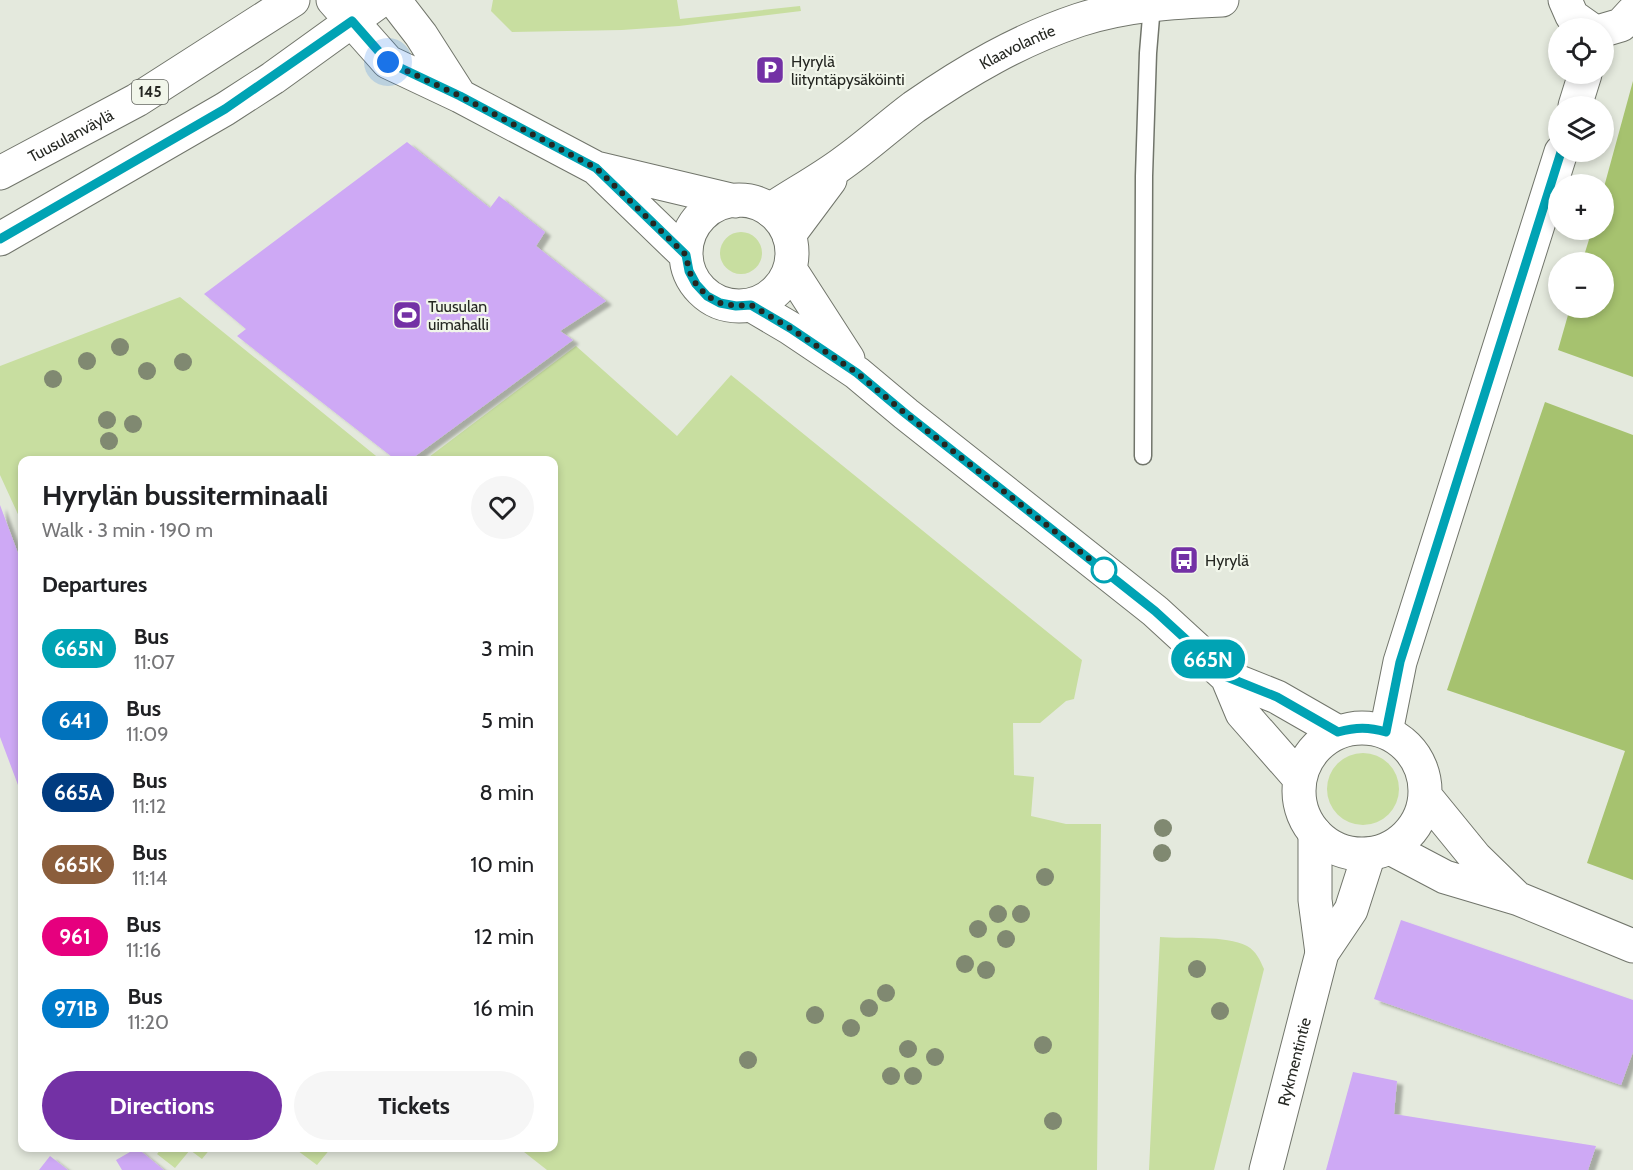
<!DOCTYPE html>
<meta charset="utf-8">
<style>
:root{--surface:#fff;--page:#f6f6f6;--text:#202124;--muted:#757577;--accent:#7331a5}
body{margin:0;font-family:Cabin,sans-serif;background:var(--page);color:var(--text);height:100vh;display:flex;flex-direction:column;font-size:22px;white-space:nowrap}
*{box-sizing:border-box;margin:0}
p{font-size:20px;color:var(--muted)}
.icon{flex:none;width:33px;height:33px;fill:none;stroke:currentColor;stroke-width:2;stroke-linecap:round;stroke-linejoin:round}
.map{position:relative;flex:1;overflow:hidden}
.drawer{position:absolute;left:18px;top:456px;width:540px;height:696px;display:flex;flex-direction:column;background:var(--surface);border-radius:12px;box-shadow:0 3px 9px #0003}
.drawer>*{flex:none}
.badge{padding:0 12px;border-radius:20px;font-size:21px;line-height:39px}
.tools{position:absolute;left:1548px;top:18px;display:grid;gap:12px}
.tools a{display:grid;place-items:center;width:66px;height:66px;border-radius:50%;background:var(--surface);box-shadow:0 3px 9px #0003;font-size:30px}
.you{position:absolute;width:30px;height:30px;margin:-15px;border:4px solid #fff;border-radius:50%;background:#1a73e8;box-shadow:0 0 0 9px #1a73e833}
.map>.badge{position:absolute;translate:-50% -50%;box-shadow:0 0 0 3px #fff}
h2{padding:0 24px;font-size:22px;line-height:54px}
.round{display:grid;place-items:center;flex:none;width:63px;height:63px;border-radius:32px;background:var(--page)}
.overview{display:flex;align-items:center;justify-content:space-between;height:102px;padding:0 24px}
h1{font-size:28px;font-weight:700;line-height:45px}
.primary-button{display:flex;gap:12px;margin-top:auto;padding:12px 24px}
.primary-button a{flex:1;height:69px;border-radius:36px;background:var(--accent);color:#fff;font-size:24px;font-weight:700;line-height:69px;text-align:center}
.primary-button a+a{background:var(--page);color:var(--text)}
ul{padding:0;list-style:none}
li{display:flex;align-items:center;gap:18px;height:72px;padding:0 24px}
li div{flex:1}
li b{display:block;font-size:22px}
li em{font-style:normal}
li .badge{min-width:66px;font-weight:700;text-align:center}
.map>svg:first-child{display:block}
.green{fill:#c8dea0}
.forest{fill:#a6c26f}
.building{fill:#cea9f5;filter:url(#shadow)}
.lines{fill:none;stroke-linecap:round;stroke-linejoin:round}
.service-casing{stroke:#71756b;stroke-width:19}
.minor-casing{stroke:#71756b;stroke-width:35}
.tertiary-casing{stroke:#71756b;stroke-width:35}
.primary-casing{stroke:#71756b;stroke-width:35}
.service{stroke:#fff;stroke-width:16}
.minor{stroke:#fff;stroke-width:33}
.tertiary{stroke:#fff;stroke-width:33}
.primary{stroke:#fff;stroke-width:33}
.tree{fill:#808971}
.line-casing{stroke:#fff;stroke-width:14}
.line{stroke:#00a3b4;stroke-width:9}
.walk{stroke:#252722;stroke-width:6;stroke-dasharray:0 10.8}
.stop-dot{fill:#fff;stroke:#00a3b4;stroke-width:3}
.labels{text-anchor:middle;stroke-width:4.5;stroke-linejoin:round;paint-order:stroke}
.shield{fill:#f1f6ea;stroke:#62655e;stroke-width:1.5}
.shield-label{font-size:15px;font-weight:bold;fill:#252722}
.street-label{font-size:16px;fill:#252722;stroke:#f1f6ea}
.poi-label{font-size:16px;fill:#252722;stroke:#f1f6ea;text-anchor:start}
</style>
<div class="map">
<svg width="1633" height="1170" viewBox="0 0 1633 1170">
<defs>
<filter id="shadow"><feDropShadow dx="6" dy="4" stdDeviation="1.5" flood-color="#0004"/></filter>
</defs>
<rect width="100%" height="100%" fill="#e4e9dd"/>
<!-- green -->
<path class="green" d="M493,0H677L680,19L800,6L801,11L679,26L622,30L512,32L491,11Z
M720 253a21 21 0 1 1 42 0a21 21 0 1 1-42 0Z
M180,297L381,460H22V523L0,475V366Z
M576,346L677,436L731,375L1082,660L1074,699L1066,701L1040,723H1013L1014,775L1034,777L1031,816L1066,824H1101L1097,1170H547L519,1148H554V460H425Z
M1327 789a36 36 0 1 1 72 0a36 36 0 1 1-72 0Z
M1160,937C1185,939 1225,935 1247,946C1256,951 1260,960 1264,969L1214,1170H1149Z
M162,1148H211L202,1159L190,1150L175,1168L157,1154Z
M294,1148H331L317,1165Z"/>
<!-- forest -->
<path class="forest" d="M1633,81V377L1558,350L1570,308H1604V262H1582L1592,230H1604V187Z
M1545,402L1633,435V880L1587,863L1625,751L1447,690Z"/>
<!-- building -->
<path class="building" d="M407,142L490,208L499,196L545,232L536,246L606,301L560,331L573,340L410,460H396L237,336L246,329L204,294Z
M0,505L22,564V783L18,785L0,737Z
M1401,920L1633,1000V1052L1621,1085L1374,999Z
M1353,1072L1397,1081L1394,1114L1596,1146L1588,1170H1326Z
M137,1148L164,1170H122L116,1160Z
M50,1156L68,1170H39Z"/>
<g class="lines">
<!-- service casing -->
<g class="service-casing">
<path id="service" d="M1143,456L1144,176L1148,53L1152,5"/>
</g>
<!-- minor casing -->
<g class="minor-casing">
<g id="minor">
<path d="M1565,0L1572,16L1589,28"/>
<path d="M1604,30L1621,25L1633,12"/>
<path d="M1575,106L1585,74"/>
<path id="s1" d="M770,210C794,194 820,180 843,163C867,146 890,125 914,107C966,71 1019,40 1079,20C1125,5 1174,2 1222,0"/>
<path d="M789,235L830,180"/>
<path d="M1386,732L1400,662L1561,152"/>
<path d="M1315,833V900L1322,953"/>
<path id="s2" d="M1266,1170L1322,953L1351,910L1369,854"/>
</g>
</g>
<!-- tertiary casing -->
<g class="tertiary-casing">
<path id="tertiary" d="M333,0L388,62L460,96L596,168L735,201
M394,0L421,35L460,96
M597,169L686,255
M686 253a53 53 0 1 1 106 0a53 53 0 1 1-106 0Z
M790,269L848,359
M751,305L790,328L857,373L906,414L1155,611L1227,677L1277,697L1338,732
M1227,677L1242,713L1300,779
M1299 791a63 63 0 1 1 126 0a63 63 0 1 1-126 0Z
M1426,797L1475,857L1515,896
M1390,848L1445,877L1519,899L1633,946"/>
</g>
<!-- primary casing -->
<g class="primary-casing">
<g id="primary">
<path id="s3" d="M0,173L137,100L293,0"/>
<path d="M0,239L225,109L273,78L381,0"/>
</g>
</g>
<!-- service -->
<use href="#service" class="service"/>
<!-- minor -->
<use href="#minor" class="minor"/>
<!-- tertiary -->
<use href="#tertiary" class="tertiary"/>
<!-- primary -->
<use href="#primary" class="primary"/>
</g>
<!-- trees -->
<g class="tree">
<circle cx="120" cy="347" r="9"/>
<circle cx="87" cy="361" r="9"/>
<circle cx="183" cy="362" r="9"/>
<circle cx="147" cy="371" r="9"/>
<circle cx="53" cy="379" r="9"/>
<circle cx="107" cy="420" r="9"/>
<circle cx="133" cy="424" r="9"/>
<circle cx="109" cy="441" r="9"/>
<circle cx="1163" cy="828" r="9"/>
<circle cx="1162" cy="853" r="9"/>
<circle cx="1045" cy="877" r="9"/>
<circle cx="998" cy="914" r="9"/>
<circle cx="1021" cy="914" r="9"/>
<circle cx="978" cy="929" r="9"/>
<circle cx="1006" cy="939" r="9"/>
<circle cx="965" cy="964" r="9"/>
<circle cx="1197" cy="969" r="9"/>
<circle cx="986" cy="970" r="9"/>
<circle cx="886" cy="993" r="9"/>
<circle cx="869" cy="1008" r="9"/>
<circle cx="1220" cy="1011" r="9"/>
<circle cx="815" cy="1015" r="9"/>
<circle cx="851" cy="1028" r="9"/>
<circle cx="1043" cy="1045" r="9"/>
<circle cx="908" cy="1049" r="9"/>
<circle cx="935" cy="1057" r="9"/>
<circle cx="748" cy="1060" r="9"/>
<circle cx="891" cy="1076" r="9"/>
<circle cx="913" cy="1076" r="9"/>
<circle cx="1053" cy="1121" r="9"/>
</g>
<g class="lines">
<!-- line casing -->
<g class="line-casing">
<path id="line" d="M0,239L225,109L352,21L388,62L460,96L596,168L686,255L689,271L696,284L707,296L720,303L736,306L751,305L790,328L857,373L906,414L1155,611L1227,677L1277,697L1338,732C1356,727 1369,727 1386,732L1400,662L1561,152"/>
</g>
<!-- line -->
<use href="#line" class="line"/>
<!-- walk -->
<path class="walk" d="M388,62L460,96L596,168L686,255L689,271L696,284L707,296L720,303L736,306L751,305L790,328L857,373L906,414L1106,572L1104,570"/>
</g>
<!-- icons -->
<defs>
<g id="parking-square" transform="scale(1.5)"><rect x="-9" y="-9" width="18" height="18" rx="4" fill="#7331a5" stroke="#f1f6ea"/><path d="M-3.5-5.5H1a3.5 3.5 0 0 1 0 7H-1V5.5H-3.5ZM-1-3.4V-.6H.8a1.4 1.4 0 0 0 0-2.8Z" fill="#fff"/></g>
<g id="stadium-square" transform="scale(1.5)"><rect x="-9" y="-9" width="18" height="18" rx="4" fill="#7331a5" stroke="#f1f6ea"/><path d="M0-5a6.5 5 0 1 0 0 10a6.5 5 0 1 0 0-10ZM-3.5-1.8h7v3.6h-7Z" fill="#fff"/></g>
<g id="bus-square" transform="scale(1.5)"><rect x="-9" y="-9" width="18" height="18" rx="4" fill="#7331a5" stroke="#f1f6ea"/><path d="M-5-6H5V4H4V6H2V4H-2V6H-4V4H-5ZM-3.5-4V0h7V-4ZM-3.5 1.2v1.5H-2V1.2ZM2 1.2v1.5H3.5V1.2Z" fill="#fff"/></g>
</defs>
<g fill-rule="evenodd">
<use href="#parking-square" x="770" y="70"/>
<use href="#stadium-square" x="407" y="315"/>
<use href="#bus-square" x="1184" y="560"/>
</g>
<!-- markers -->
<circle class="stop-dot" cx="1104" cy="570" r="12"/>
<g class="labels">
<!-- shield labels -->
<rect class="shield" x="132" y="80" width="36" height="24" rx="4.5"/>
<g class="shield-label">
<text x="150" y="97">145</text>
</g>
<!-- street labels -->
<g class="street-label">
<text dy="6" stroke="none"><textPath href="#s1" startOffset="297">Klaavolantie</textPath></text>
<text dy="6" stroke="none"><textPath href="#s3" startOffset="80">Tuusulanväylä</textPath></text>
<text dy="6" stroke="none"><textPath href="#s2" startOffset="112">Rykmentintie</textPath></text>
</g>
<!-- poi labels -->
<g class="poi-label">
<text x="791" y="67">Hyrylä<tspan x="791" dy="18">liityntäpysäköinti</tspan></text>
<text x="428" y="312">Tuusulan<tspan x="428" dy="18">uimahalli</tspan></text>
<text x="1205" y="566">Hyrylä</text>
</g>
</g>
</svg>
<div class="tools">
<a><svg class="icon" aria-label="locate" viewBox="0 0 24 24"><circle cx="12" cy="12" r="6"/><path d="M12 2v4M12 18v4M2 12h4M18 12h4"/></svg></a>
<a><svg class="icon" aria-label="layers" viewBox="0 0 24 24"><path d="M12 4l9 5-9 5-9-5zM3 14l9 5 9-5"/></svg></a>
<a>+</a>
<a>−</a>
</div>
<div class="you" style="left:388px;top:62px"></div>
<b class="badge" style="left:1208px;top:659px;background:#00a3b4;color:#fff">665N</b>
<section class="drawer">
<div class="overview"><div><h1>Hyrylän bussiterminaali</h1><p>Walk · 3 min · 190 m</p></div><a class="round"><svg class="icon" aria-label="heart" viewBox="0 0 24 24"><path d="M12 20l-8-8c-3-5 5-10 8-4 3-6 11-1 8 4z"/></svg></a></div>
<h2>Departures</h2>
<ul>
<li><span class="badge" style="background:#00a3b4;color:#fff">665N</span><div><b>Bus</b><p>11:07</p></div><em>3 min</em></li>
<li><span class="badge" style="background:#0072bc;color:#fff">641</span><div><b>Bus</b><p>11:09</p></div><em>5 min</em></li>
<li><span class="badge" style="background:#003b80;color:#fff">665A</span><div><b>Bus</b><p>11:12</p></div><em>8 min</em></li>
<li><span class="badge" style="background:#8b5e3c;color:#fff">665K</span><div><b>Bus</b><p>11:14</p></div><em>10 min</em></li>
<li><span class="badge" style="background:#e6007e;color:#fff">961</span><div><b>Bus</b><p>11:16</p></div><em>12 min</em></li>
<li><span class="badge" style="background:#007ac9;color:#fff">971B</span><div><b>Bus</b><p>11:20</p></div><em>16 min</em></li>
</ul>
<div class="primary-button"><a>Directions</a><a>Tickets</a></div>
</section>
</div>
